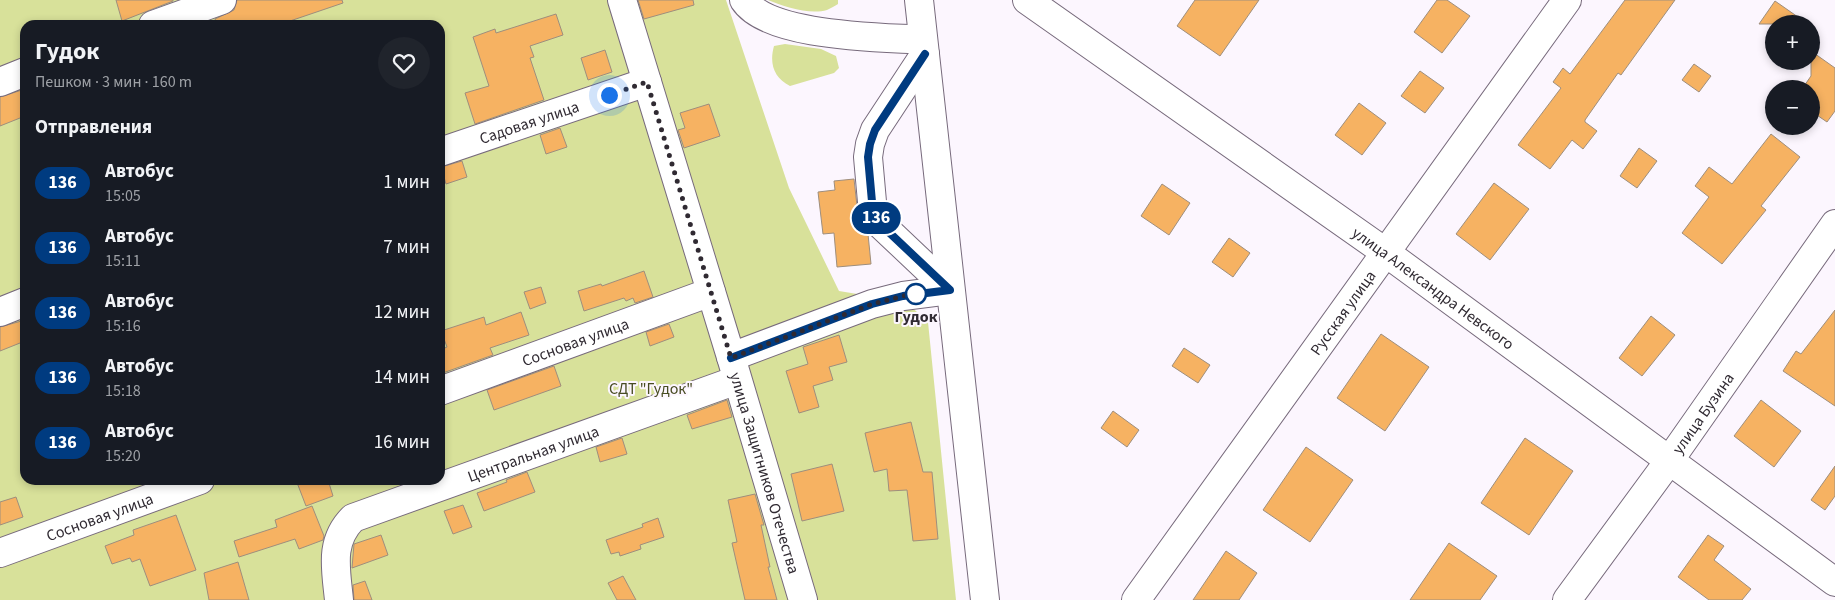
<!DOCTYPE html>
<html lang="ru">
<meta charset="utf-8">
<style>
:root{--surface:#171b24;--page:#20242c;--text:#f1f3f6;--muted:#9ea1a6}
body{margin:0;font-family:"Source Sans 3",sans-serif;background:var(--page);color:var(--text);height:100vh;display:flex;flex-direction:column;font-size:19px;white-space:nowrap}
*{box-sizing:border-box;margin:0}
p{font-size:16px;color:var(--muted)}
.icon{flex:none;width:28px;height:28px;fill:none;stroke:currentColor;stroke-width:2;stroke-linecap:round;stroke-linejoin:round}
.map{position:relative;flex:1;overflow:hidden}
.panel{position:absolute;left:20px;top:20px;width:425px;height:465px;display:flex;flex-direction:column;background:var(--surface);border-radius:15px;box-shadow:0 2px 8px #0003}
.panel>*{flex:none}
.badge{padding:0 10px;border-radius:16px;font-size:18px;line-height:32px}
.buttons{position:absolute;left:1765px;top:15px;display:grid;gap:10px}
.buttons a{display:grid;place-items:center;width:55px;height:55px;border-radius:50%;background:var(--surface);box-shadow:0 2px 8px #0003;font-size:25px}
.you{position:absolute;width:25px;height:25px;margin:-12px;border:4px solid #fff;border-radius:50%;background:#1a73e8;box-shadow:0 0 0 8px #1a73e833}
.map>.badge{position:absolute;translate:-50% -50%;box-shadow:0 0 0 2px #fff}
h2{padding:0 15px;font-size:19px;line-height:45px}
.round{display:grid;place-items:center;flex:none;width:52px;height:52px;border-radius:26px;background:var(--page)}
.summary{display:flex;align-items:center;justify-content:space-between;height:85px;padding:0 15px}
h1{font-size:24px;font-weight:700;line-height:38px}
ul{padding:0;list-style:none}
li{display:flex;align-items:center;gap:15px;height:65px;padding:0 15px}
li div{flex:1}
li b{display:block;font-size:19px}
li em{font-style:normal}
li .badge{min-width:55px;font-weight:700;text-align:center}
.map>svg:first-child{display:block}
.green{fill:#d8e19a;fill-rule:evenodd}
.building{fill:#f6b262;stroke:#9e8e7d}
.lines{fill:none;stroke-linecap:round;stroke-linejoin:round}
.minor-casing{stroke:#776a7c;stroke-width:30}
.major-casing{stroke:#776a7c;stroke-width:30}
.minor{stroke:#fff;stroke-width:28}
.major{stroke:#fff;stroke-width:28}
.line-casing{stroke:#fff;stroke-width:11}
.line{stroke:#003b80;stroke-width:8}
.walk{stroke:#302a32;stroke-width:5;stroke-dasharray:0 9}
.stop-dot{fill:#fff;stroke:#003b80;stroke-width:2.5}
.labels{text-anchor:middle;stroke-width:4;stroke-linejoin:round;paint-order:stroke}
.street-label{font-size:16px;fill:#302a32;stroke:#fcf6fe}
.stop-label{font-size:16px;font-weight:bold;fill:#302a32;stroke:#fcf6fe}
.park-label{font-size:16px;fill:#484c22;stroke:#fcf6fe}
</style>
<div class="map">
<svg width="1835" height="600" viewBox="0 0 1835 600">
<rect width="100%" height="100%" fill="#fcf6fe"/>
<!-- green -->
<path class="green" d="M0,0H726L789,188L839,291L906,302L928,322L956,600H0ZM25,25H440V480H25Z
M768,0H838V4C835,6 831,8 827,10C810,15 784,7 768,0Z
M785,44L821,49L836,56L839,68L834,73L790,86C774,78 769,64 774,46Z"/>
<!-- building -->
<path class="building" d="M116,0H173V1L122,21Z
M237,0H342L343,3L290,21L291,25H217L215,19L234,10Z
M638,0H693L694,5L644,19Z
M1195,0H1259L1220,56L1177,26Z
M1437,0H1447L1470,16L1442,53L1414,32Z
M1625,0H1675L1621,75L1618,73L1585,120V122L1597,131L1583,149L1572,140L1550,169L1518,145L1561,88L1553,82L1563,68L1570,74Z
M1775,1L1808,24H1759Z
M556,14L563,35L530,46L534,57L530,58L544,100L475,124L465,93L489,86L473,37L495,29L496,33Z
M605,50L612,72L588,80L581,58Z
M1811,51L1835,68V111L1827,122L1811,111V89H1802L1811,76Z
M1694,64L1711,76L1699,92L1682,80Z
M1420,71L1444,88L1425,113L1401,96Z
M25,89V116L0,126V97Z
M1359,103L1386,123L1362,155L1335,135Z
M709,104L720,136L684,148L678,130L685,128L680,113Z
M560,128L567,147L546,154L540,135Z
M1771,134L1800,157L1761,206L1766,210L1722,264L1682,233L1709,197L1695,186L1709,167L1732,184Z
M1639,148L1657,161L1637,188L1620,176Z
M462,161L467,177L446,184L441,167Z
M854,179L858,215L863,228L868,234L871,264L837,267L834,233L823,234L818,192L835,190L834,181Z
M1494,183L1529,209L1490,260L1456,234Z
M1162,184L1190,203L1169,235L1141,216Z
M1229,238L1250,253L1233,277L1212,262Z
M644,271L653,297L635,303L633,298L626,301L624,298L584,311L578,291L601,284L602,286Z
M541,287L546,303L530,309L524,292Z
M1835,310V406L1783,371L1796,351L1801,354Z
M521,312L529,335L490,348L493,355L440,374V350L447,347L441,331L484,317L486,325Z
M1651,316L1675,335L1642,376L1619,358Z
M25,320V341L0,351V327Z
M669,324L674,337L650,346L646,332Z
M1381,334L1429,367L1385,431L1337,398Z
M839,335L847,362L829,367L833,380L813,386L819,407L799,413L786,371L808,364L803,347Z
M1184,348L1210,365L1198,383L1172,366Z
M554,366L561,386L494,410L487,390Z
M727,400L732,417L692,429L687,415Z
M1761,400L1801,431L1774,467L1734,436Z
M1113,411L1139,430L1127,447L1101,428Z
M911,422L923,472H932L938,539L913,541L907,490L889,491L887,469L874,472L865,433Z
M622,438L627,454L600,462L596,447Z
M1525,438L1573,471L1529,535L1481,503Z
M1306,447L1353,480L1310,542L1263,510Z
M832,464L844,511L802,521L791,474Z
M1835,466V496L1825,510L1811,500Z
M527,472L535,492L484,511L477,493L507,482L506,480Z
M296,480H328L333,496L306,506Z
M755,494L764,525H761L770,567H768L777,600H745L732,543L737,542L728,500Z
M16,497L23,517L0,525V502Z
M463,505L472,527L453,534L444,511Z
M312,506L324,536L323,540L299,549L295,539L239,557L234,541L277,527L275,520Z
M176,515L196,570L150,586L140,559L132,562L130,558L112,564L105,546L134,535L133,530Z
M658,518L664,537L640,545L641,549L620,556L619,552L611,554L606,540L643,527L642,524Z
M381,535L388,555L352,568L354,544Z
M1708,535L1724,546L1714,560L1751,589L1742,600H1709L1678,577Z
M1449,543L1497,576L1480,600H1410Z
M1226,551L1257,573L1239,600H1193Z
M238,562L249,600H209L204,573Z
M623,576L636,600H617L608,583Z
M365,581L372,600H354L353,585Z"/>
<g class="lines">
<!-- minor casing -->
<g class="minor-casing">
<g id="minor">
<path id="s1" d="M622,0L731,357L803,600"/>
<path d="M744,0C768,37 881,37 923,40"/>
<path id="s2" d="M1027,0L1385,252L1835,582"/>
<path d="M153,25L222,0"/>
<path d="M925,54L875,130L870,144L868,157L873,213L877,221L950,290"/>
<path d="M0,82L25,72"/>
<path id="s3" d="M440,152L647,82"/>
<path d="M0,312L25,302"/>
<path d="M731,357L872,304L903,296L950,290"/>
<path id="s4" d="M440,391L711,292"/>
<path id="s5" d="M0,553L200,480"/>
<path id="s6" d="M339,600C336,569 329,542 353,518L737,380"/>
<path id="s7" d="M1136,600L1567,0"/>
<path id="s8" d="M1567,600L1669,461L1835,224"/>
</g>
</g>
<!-- major casing -->
<g class="major-casing">
<path id="major" d="M919,0L985,600"/>
</g>
<!-- minor -->
<use href="#minor" class="minor"/>
<!-- major -->
<use href="#major" class="major"/>
</g>
<g class="lines">
<!-- line casing -->
<g class="line-casing">
<path id="line" d="M731,358L872,304L903,296L950,290L877,221L873,213L868,157L870,144L875,130L925,54"/>
</g>
<!-- line -->
<use href="#line" class="line"/>
<!-- walk -->
<path class="walk" d="M609,95L647,82L731,358L872,304L903,296L919,294H916"/>
</g>
<!-- markers -->
<circle class="stop-dot" cx="916" cy="294" r="10"/>
<g class="labels">
<!-- street labels -->
<g class="street-label">
<text dy="6" stroke="none"><textPath href="#s3" startOffset="94">Садовая улица</textPath></text>
<text dy="6" stroke="none"><textPath href="#s2" startOffset="498">улица Александра Невского</textPath></text>
<text dy="6" stroke="none"><textPath href="#s7" startOffset="354">Русская улица</textPath></text>
<text dy="6" stroke="none"><textPath href="#s4" startOffset="144">Сосновая улица</textPath></text>
<text dy="6" stroke="none"><textPath href="#s8" startOffset="231">улица Бузина</textPath></text>
<text dy="6" stroke="none"><textPath href="#s6" startOffset="278">Центральная улица</textPath></text>
<text dy="6" stroke="none"><textPath href="#s1" startOffset="494">улица Защитников Отечества</textPath></text>
<text dy="6" stroke="none"><textPath href="#s5" startOffset="106">Сосновая улица</textPath></text>
</g>
<!-- stop labels -->
<g class="stop-label">
<text x="916" y="322">Гудок</text>
</g>
<!-- park labels -->
<g class="park-label">
<text x="651" y="394">СДТ "Гудок"</text>
</g>
</g>
</svg>
<div class="buttons">
<a>+</a>
<a>−</a>
</div>
<div class="you" style="left:609px;top:95px"></div>
<b class="badge" style="left:876px;top:218px;background:#003b80;color:#fff">136</b>
<section class="panel">
<div class="summary"><div><h1>Гудок</h1><p>Пешком · 3 мин · 160 m</p></div><a class="round"><svg class="icon" aria-label="heart" viewBox="0 0 24 24"><path d="M12 20l-8-8c-3-5 5-10 8-4 3-6 11-1 8 4z"/></svg></a></div>
<h2>Отправления</h2>
<ul>
<li><span class="badge" style="background:#003b80;color:#fff">136</span><div><b>Автобус</b><p>15:05</p></div><em>1 мин</em></li>
<li><span class="badge" style="background:#003b80;color:#fff">136</span><div><b>Автобус</b><p>15:11</p></div><em>7 мин</em></li>
<li><span class="badge" style="background:#003b80;color:#fff">136</span><div><b>Автобус</b><p>15:16</p></div><em>12 мин</em></li>
<li><span class="badge" style="background:#003b80;color:#fff">136</span><div><b>Автобус</b><p>15:18</p></div><em>14 мин</em></li>
<li><span class="badge" style="background:#003b80;color:#fff">136</span><div><b>Автобус</b><p>15:20</p></div><em>16 мин</em></li>
</ul>
</section>
</div>
